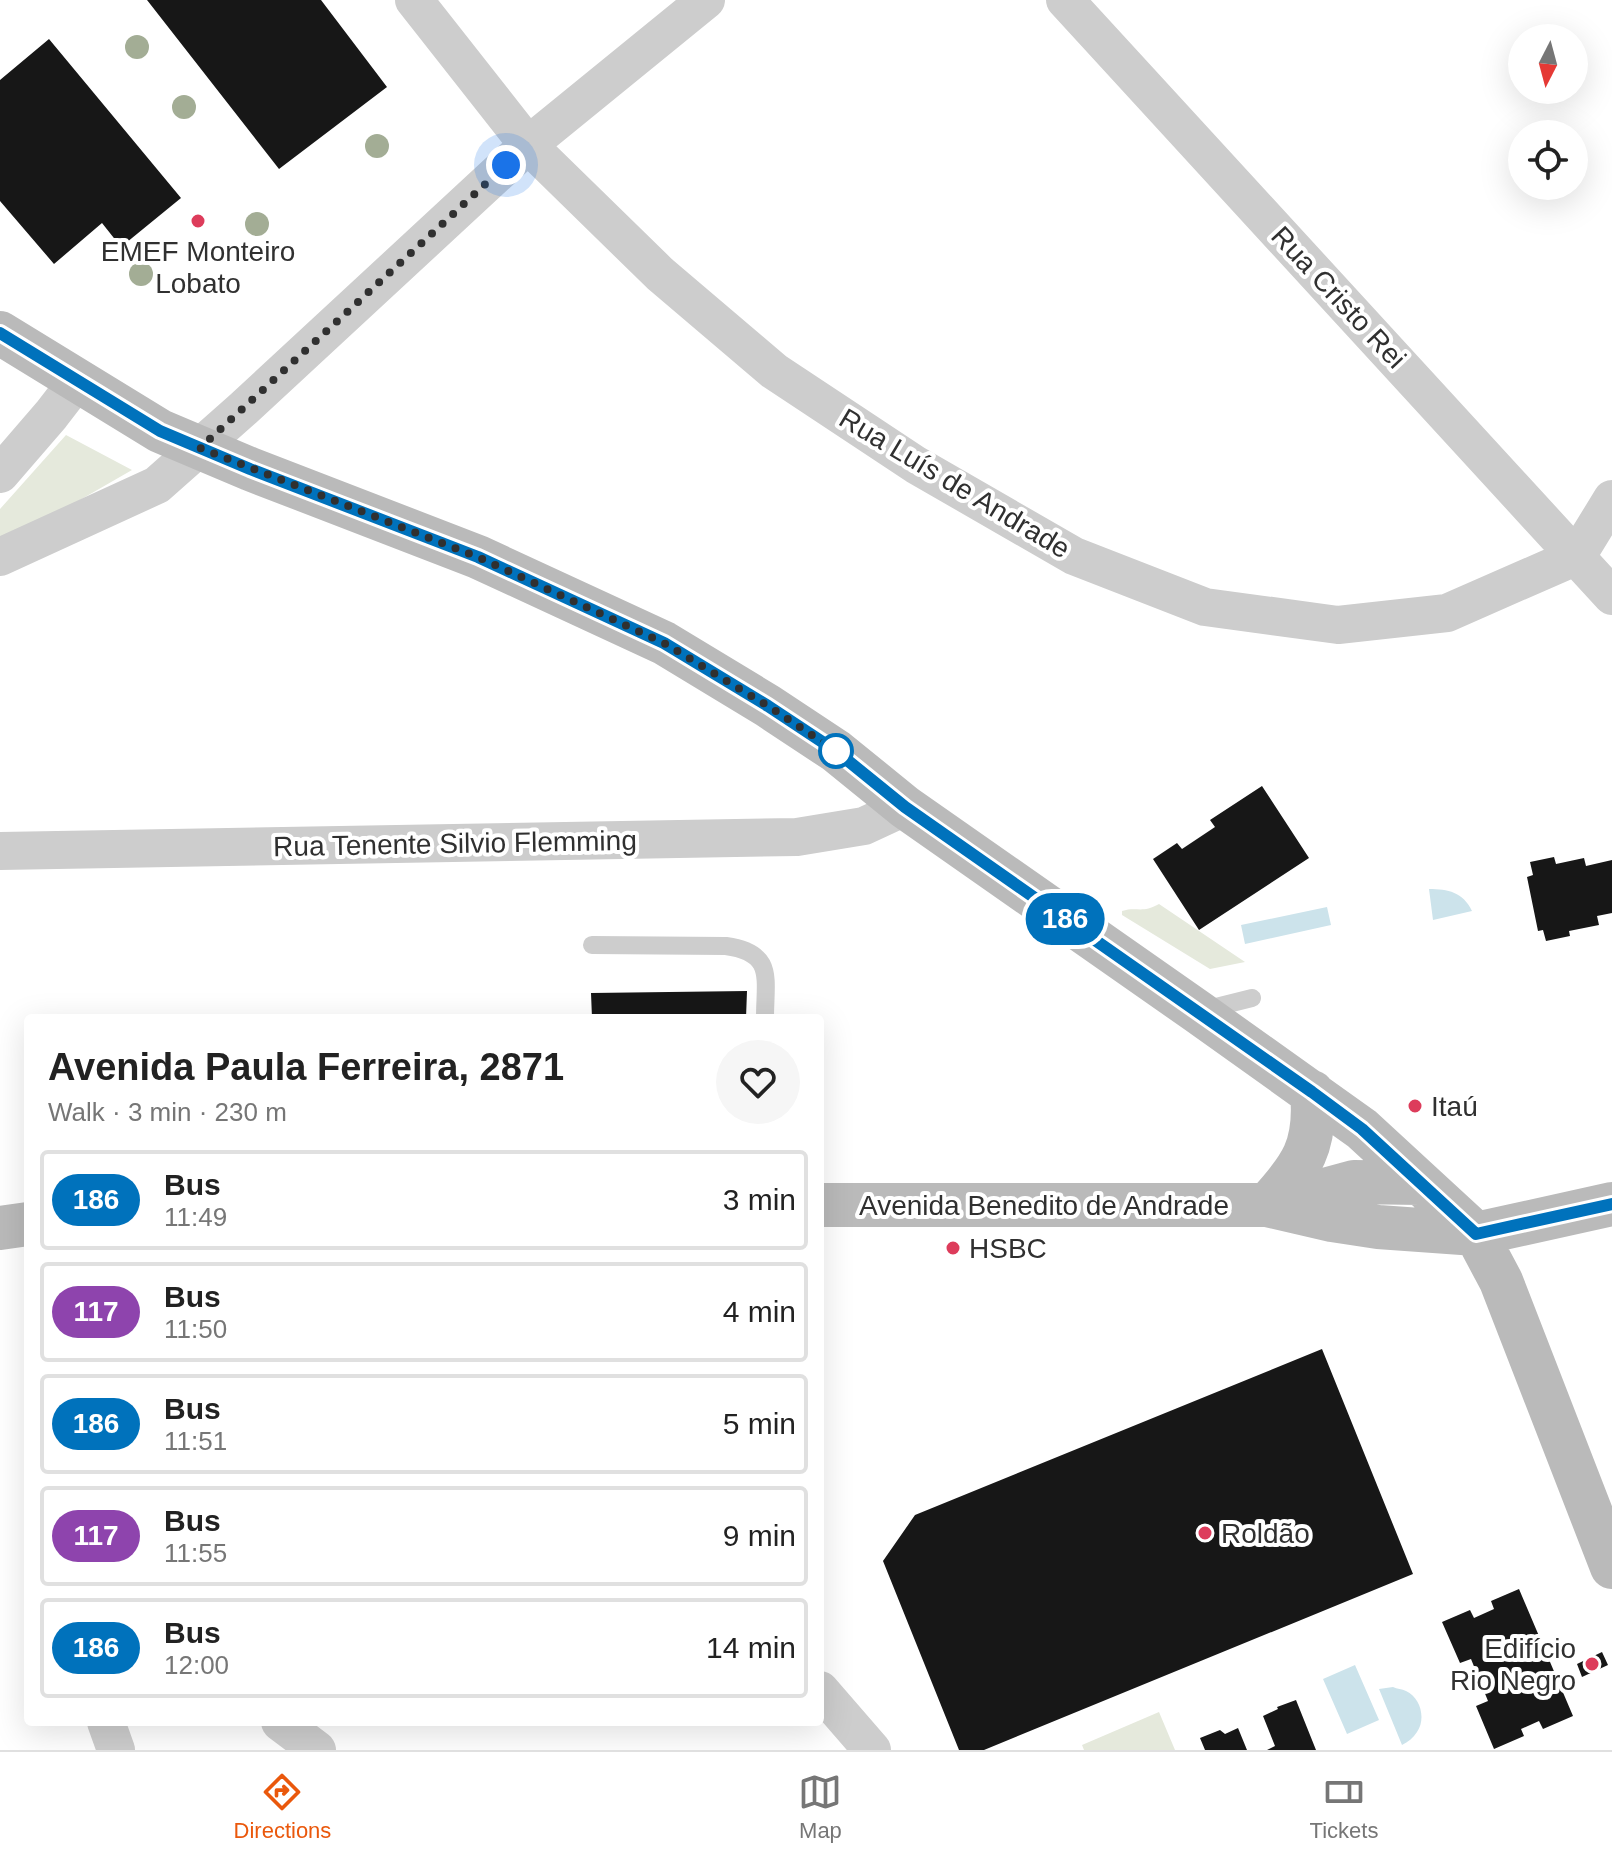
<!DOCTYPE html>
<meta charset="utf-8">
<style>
:root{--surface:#fff;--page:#f6f6f6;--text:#222;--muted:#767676;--line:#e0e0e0;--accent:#ea580c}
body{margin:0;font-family:Arial,sans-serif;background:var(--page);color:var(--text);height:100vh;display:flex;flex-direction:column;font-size:30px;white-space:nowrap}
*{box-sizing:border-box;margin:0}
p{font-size:26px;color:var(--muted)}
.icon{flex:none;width:44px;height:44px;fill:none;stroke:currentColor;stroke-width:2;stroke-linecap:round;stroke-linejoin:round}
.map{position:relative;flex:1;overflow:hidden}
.drawer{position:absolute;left:24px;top:1014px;width:800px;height:712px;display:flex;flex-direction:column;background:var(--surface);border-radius:8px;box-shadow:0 8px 32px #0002}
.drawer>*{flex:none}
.badge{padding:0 16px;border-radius:26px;font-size:28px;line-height:52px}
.needle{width:52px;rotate:186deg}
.controls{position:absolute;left:1508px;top:24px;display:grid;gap:16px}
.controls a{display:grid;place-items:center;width:80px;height:80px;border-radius:50%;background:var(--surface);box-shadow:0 8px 32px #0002;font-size:40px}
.you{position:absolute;width:40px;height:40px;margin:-20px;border:6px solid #fff;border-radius:50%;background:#1a73e8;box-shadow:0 0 0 12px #1a73e833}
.map>.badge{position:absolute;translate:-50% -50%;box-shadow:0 0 0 4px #fff}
.round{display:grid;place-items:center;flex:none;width:84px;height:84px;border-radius:42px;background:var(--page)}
.overview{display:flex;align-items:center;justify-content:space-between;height:136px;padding:0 24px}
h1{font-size:38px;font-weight:600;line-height:60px}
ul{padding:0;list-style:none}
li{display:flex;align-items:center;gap:24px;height:100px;margin:0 16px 12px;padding:0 8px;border:4px solid var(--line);border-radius:8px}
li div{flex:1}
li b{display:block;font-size:30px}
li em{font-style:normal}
li .badge{min-width:88px;font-weight:700;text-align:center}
.tabs{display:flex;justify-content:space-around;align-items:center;height:112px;border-top:2px solid var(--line);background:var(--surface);font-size:22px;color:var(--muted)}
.tabs a{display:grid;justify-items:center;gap:4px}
.tabs .selected{color:var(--accent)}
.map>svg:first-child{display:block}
.green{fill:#e5e9dc}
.water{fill:#cce3eb}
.building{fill:#171717}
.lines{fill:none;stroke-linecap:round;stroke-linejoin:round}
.service{stroke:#cdcdcd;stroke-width:18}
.minor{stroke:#cdcdcd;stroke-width:38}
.secondary{stroke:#bababa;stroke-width:44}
.tree{fill:#a3ad95}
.line-casing{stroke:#fff;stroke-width:18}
.line{stroke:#0072bc;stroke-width:12}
.walk{stroke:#303030;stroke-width:8;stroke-dasharray:0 14.4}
.poi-dot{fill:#dd3c5b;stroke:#fff;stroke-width:3}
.stop-dot{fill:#fff;stroke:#0072bc;stroke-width:4}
.labels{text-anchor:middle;stroke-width:8;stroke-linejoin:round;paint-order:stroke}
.poi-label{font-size:28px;fill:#303030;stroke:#fff;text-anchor:start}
.street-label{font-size:28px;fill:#303030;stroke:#fff}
</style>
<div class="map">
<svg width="1612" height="1750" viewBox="0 0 1612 1750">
<rect width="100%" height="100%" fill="#fff"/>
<!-- green -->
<path class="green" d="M66,435L132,470L0,546V509Z
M1159,904L1245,962L1210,969L1122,915V911C1137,906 1141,914 1159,904Z
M1159,1712L1175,1750H1084L1082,1745Z"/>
<!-- water -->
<path class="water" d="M1429,889C1448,889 1463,892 1472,911L1433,920Z
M1327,907L1331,925L1245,944L1241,925Z
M1355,1665L1379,1720L1347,1734L1323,1679Z
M1393,1687C1397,1689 1402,1689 1406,1691C1421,1698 1426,1719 1417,1732C1413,1738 1408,1742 1402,1745L1379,1689Z"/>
<!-- building -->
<path class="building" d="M147,0H321L387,87L279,169Z
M49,39L181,198L121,247L102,223L54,264L0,201V80Z
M1262,786L1309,858L1199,930L1153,859L1177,843L1182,849L1215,827L1210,820Z
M1554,857L1556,864L1584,858L1586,866L1612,860V913L1597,916L1599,925L1569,931L1570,936L1546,941L1543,930L1538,931L1527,877L1533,875L1530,862Z
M747,991L746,1018H592L591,993Z
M1322,1349L1413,1574L984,1750H959L883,1561L915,1515Z
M1519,1589L1573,1716L1543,1729L1539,1721L1521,1729L1524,1736L1494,1749L1476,1706L1488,1701L1471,1659L1460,1663L1442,1622L1470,1610L1474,1618L1494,1609L1491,1601Z
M1602,1652L1608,1665L1582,1677L1577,1664Z
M1296,1700L1316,1750H1267L1275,1746L1263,1716L1278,1709L1277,1707Z
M1238,1728L1247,1750H1205L1200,1738L1220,1730L1225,1734Z"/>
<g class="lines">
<!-- service -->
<path class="service" d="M592,945L726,946C775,953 765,978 765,1018
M1204,1010L1252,998"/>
<!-- minor -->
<path class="minor" d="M414,0L528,145L660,274L774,371L916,465L1074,556L1205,607L1338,625L1447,613L1577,556L1612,499
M1065,0L1612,596
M0,474L51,415L78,380
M0,557L157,485L244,408L528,145L706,0
M0,851L797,837L864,826L905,807
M820,1690L872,1750
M106,1722L116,1750
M280,1722L317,1750"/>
<!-- secondary -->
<path class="secondary" d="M0,333L160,431L250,469L478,557L664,643L768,706L836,751L905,807L1198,1012L1362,1129L1476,1234L1501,1281L1612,1567
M1273,1204L1354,1182L1420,1183
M820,1205H1267L1332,1220L1378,1227L1476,1234L1612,1204
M1267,1205C1302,1167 1317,1146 1312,1092
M0,1228L28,1224"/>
</g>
<!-- trees -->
<g class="tree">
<circle cx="137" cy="47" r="12"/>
<circle cx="184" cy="107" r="12"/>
<circle cx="377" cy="146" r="12"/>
<circle cx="257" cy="224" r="12"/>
<circle cx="141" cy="274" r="12"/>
</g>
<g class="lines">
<!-- line casing -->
<g class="line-casing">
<path id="line" d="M0,333L160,431L250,469L478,557L664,643L768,706L836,751L905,807L1312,1092L1362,1129L1476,1234L1612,1204"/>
</g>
<!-- line -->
<use href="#line" class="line"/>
<!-- walk -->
<path class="walk" d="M506,165L200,448L478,557L664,643L768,706L836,751"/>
</g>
<!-- markers -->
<g class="poi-dot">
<circle cx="198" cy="221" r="8"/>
<circle cx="1415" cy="1106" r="8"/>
<circle cx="953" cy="1248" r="8"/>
<circle cx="1205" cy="1533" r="8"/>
<circle cx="1592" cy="1664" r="8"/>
</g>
<circle class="stop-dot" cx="836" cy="751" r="16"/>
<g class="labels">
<!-- poi labels -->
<g class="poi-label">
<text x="198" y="261" text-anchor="middle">EMEF Monteiro<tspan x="198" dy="32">Lobato</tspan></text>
<text x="1431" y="1116">Itaú</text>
<text x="969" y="1258">HSBC</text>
<text x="1221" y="1543">Roldão</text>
<text x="1576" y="1658" text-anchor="end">Edifício<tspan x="1576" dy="32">Rio Negro</tspan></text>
</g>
<!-- street labels -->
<g class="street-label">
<text transform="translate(1339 297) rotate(47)" y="10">Rua Cristo Rei</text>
<text transform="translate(955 483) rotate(31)" y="10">Rua Luís de Andrade</text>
<text transform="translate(455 843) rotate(-1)" y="10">Rua Tenente Silvio Flemming</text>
<text x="1044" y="1215">Avenida Benedito de Andrade</text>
</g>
</g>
</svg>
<div class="controls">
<a><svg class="needle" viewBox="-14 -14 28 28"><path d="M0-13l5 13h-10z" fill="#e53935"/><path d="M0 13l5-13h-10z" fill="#767676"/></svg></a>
<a><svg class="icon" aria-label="locate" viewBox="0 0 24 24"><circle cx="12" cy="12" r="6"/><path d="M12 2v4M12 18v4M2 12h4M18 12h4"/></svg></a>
</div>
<div class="you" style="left:506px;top:165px"></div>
<b class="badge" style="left:1065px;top:919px;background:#0072bc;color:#fff">186</b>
<section class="drawer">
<div class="overview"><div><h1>Avenida Paula Ferreira, 2871</h1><p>Walk · 3 min · 230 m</p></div><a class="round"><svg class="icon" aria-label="heart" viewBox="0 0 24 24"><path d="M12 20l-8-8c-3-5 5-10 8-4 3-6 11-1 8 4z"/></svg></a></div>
<ul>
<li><span class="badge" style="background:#0072bc;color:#fff">186</span><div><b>Bus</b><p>11:49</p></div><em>3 min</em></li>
<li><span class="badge" style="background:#8e44ad;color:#fff">117</span><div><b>Bus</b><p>11:50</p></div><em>4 min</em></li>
<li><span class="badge" style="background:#0072bc;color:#fff">186</span><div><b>Bus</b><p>11:51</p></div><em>5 min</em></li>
<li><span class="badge" style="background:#8e44ad;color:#fff">117</span><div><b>Bus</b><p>11:55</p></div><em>9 min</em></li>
<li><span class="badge" style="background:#0072bc;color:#fff">186</span><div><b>Bus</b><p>12:00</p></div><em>14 min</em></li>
</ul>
</section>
</div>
<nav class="tabs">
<a class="selected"><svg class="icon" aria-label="directions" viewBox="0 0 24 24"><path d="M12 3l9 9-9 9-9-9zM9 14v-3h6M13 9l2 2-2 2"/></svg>Directions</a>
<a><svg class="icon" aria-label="map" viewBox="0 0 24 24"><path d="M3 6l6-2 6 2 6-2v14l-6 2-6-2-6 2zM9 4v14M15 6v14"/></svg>Map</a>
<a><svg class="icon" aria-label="tickets" viewBox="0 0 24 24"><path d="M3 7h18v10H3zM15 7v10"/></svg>Tickets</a>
</nav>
